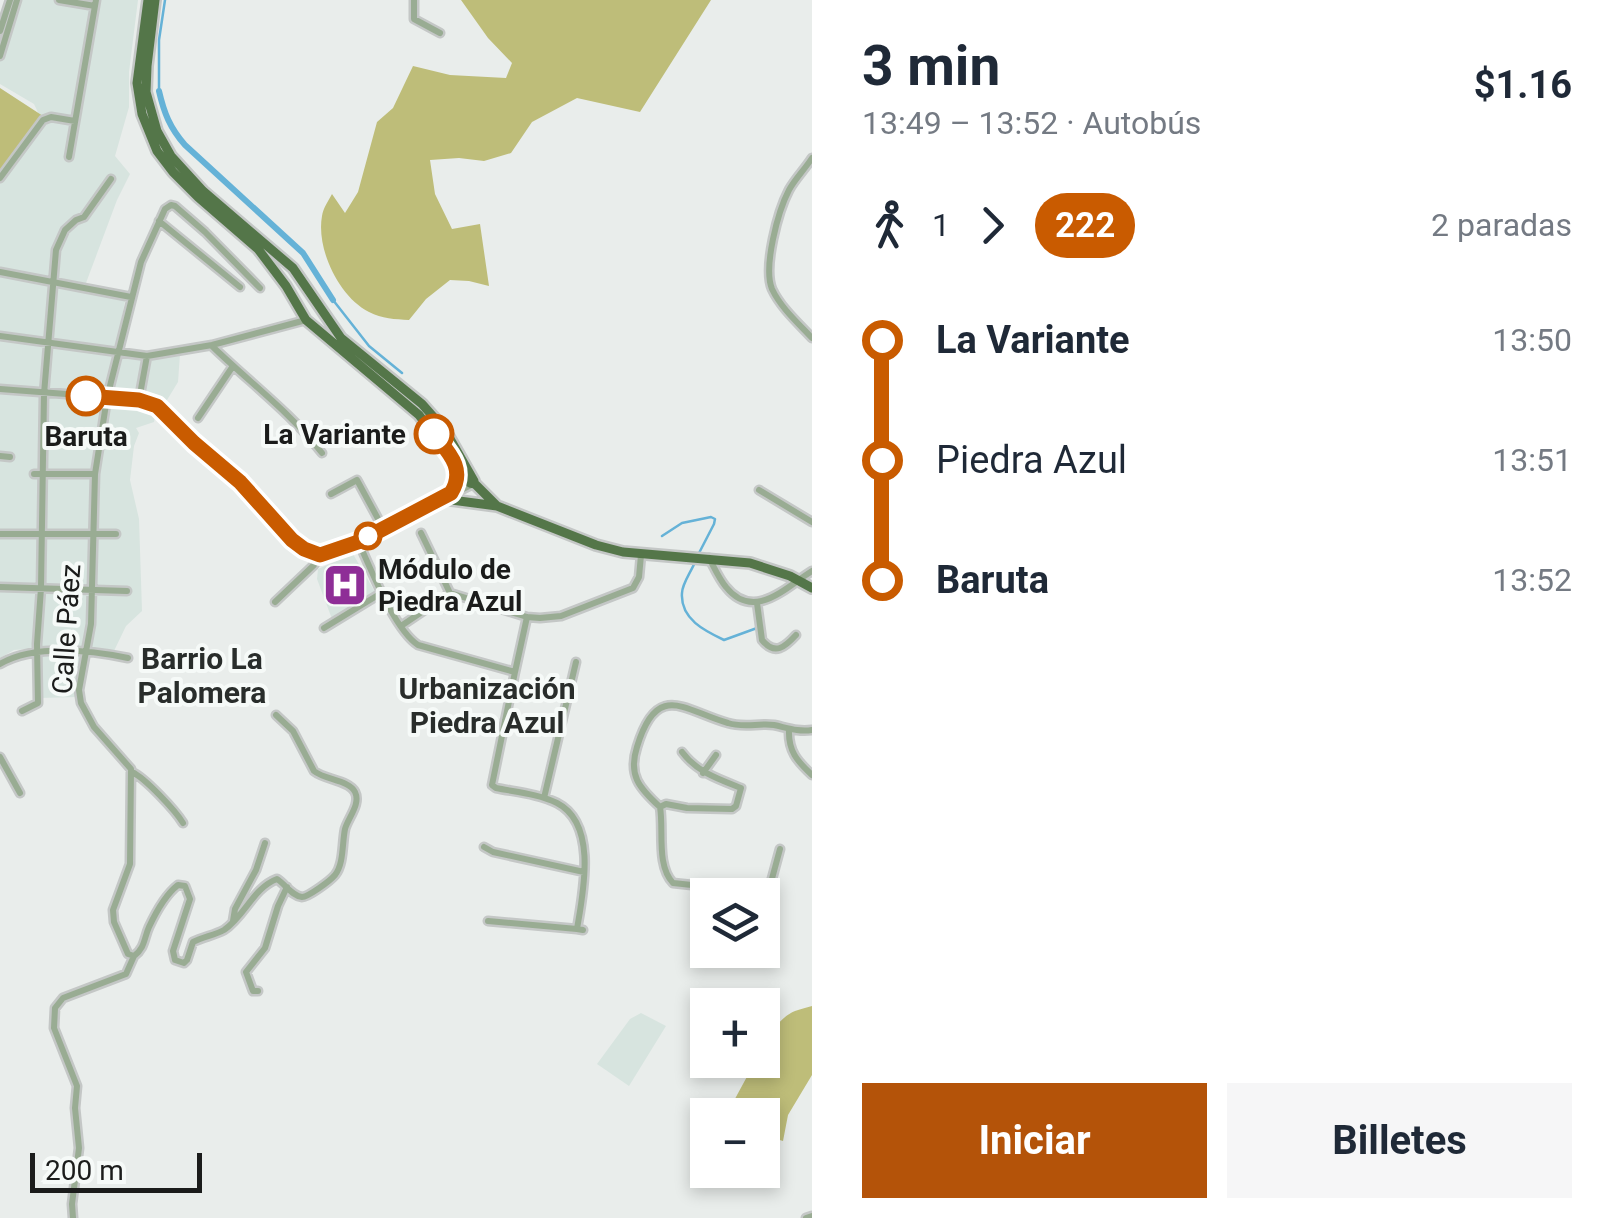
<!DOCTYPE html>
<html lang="es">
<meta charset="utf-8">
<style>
:root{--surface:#fff;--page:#f6f6f7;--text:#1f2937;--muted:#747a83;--accent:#b45309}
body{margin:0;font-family:Roboto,sans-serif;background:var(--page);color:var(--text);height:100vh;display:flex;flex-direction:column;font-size:38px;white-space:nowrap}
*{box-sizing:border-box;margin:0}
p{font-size:32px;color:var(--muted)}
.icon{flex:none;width:55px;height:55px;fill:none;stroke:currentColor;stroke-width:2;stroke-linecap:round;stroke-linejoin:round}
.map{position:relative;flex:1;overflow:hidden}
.sheet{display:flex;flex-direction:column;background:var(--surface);width:810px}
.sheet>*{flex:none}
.badge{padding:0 20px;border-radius:32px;font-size:35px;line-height:65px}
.buttons{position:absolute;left:690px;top:878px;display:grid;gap:20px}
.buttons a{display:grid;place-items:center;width:90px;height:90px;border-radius:0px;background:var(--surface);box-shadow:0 5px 15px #0003;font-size:50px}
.scale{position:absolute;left:30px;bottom:25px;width:172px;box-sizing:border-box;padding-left:10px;border:5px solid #1b1c1b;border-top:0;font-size:28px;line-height:35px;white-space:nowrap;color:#1b1c1b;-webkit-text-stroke:8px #f6faf8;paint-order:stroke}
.map>.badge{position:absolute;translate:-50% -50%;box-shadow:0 0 0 5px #fff}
.legs{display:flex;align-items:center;gap:15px;height:110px;padding:0 50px;font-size:32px}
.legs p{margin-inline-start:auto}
.summary{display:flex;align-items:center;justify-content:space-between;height:170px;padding:0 50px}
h1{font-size:55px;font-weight:700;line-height:75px}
.cta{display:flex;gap:20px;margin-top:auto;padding:20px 50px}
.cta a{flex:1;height:115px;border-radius:0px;background:var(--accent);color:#fff;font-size:40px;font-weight:700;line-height:115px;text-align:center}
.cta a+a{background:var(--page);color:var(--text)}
ul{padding:0 50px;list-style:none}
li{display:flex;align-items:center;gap:35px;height:120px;font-size:38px}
li i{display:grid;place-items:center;width:15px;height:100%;margin:0 12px;background:currentColor}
li i::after{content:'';width:25px;height:25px;margin:-12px;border:8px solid;border-radius:50%;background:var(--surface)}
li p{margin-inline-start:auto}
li:first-child i{background:linear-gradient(#0000 50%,currentColor 0)}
li:last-child i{background:linear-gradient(currentColor 50%,#0000 0)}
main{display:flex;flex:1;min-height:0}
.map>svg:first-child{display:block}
.built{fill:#d7e4df}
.green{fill:#bebd79}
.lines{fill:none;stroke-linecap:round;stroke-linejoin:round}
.stream{stroke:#65b2d7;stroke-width:2.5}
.canal{stroke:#65b2d7;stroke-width:6}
.minor-casing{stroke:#c4c7c6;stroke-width:11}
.major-casing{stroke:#c4c7c6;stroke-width:14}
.minor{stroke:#99ac93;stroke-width:6}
.major{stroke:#547649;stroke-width:9}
.line-1-casing{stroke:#fff;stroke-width:22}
.line-1{stroke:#c95b00;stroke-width:15}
.stop-1-dot{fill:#fff;stroke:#c95b00;stroke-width:5}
.labels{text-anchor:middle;stroke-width:8;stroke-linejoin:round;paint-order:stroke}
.stop-label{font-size:28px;font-weight:bold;fill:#1b1c1b;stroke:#f6faf8;text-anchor:end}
.poi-label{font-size:28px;font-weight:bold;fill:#1b1c1b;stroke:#f6faf8;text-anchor:start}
.street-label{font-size:28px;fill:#1b1c1b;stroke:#f6faf8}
.neighbourhood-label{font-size:30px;font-weight:bold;fill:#292d2b;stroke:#f6faf8}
</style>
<main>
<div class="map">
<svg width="812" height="1218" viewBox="0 0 812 1218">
<rect width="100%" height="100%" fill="#e9edeb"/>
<!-- built -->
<path class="built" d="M16,0H138L129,72V107L115,156L130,174L117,200L83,291L125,301L115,353L149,359L180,354L178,382L167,400L156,412L154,422L136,428L139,433L134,446L130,480L139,519L142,611L126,626L113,653L81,650L77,697L40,698L39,648L14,650L0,658V180L42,121L34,104L0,84V49Z
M353,554L375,592L332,619L317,579L318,569Z
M641,1013L666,1026L629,1086L597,1064L630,1019Z"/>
<!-- green -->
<path class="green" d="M461,0H711L640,112L577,98L532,122L511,153L484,161L459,158L430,160L435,194L452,229L480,224L489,286L469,281L450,280L426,299L409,320C395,319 382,319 369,312C339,297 316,249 322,216C323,208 329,200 332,194L345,213L358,192L377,122L393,108L413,66L450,75L506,78L512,63L488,38Z
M0,88L43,116L0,171Z
M812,1006V1075L788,1115L783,1141L763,1135L762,1115H732L730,1108L756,1060H762C762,1042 778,1018 795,1011C800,1009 806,1008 812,1006Z"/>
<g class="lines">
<!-- stream -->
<path class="stream" d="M159,91V40L165,0
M333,300L369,346L402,373
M662,536L682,523L711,517L715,519L714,524L698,555
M695,562C691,572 682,584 682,593C680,619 705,631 724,640L757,628"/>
<!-- canal -->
<path class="canal" d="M159,91C164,113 170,128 185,145L303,253L333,300"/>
<!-- minor casing -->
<g class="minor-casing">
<path id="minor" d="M59,0L95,6
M414,0V19L440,33
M0,31L10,0
M0,56L17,0
M69,157L96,0
M812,158C805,169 795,179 789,190C778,211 763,267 772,289C781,308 798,323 812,338
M0,178L43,120L51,117L75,121
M159,221L240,287
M0,272L131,297
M260,288L205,232L175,206L171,205L165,209L141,262L107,398L95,474L91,624L79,690L81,703L94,727L131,769L130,864L113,910L114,922L128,954L134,956C145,948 144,938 149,927C156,912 165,895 178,885L185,886L190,899L173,951L175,960L184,963L187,960L193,942C203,937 215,935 224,930C245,916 253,888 277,879C285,884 292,896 302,897C308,897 330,881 335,875C344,864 342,843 345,829C348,818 361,804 355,792C349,780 325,780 314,771L293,731L276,715
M0,336L147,356L212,345L306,320
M212,346C249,382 291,413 322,453
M0,389L132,399L157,406L193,443L239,482L292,540L304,549L320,555L358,541L473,484
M139,400L147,356
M198,418L233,366
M0,456L10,457
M34,474H95
M759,490L812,522
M331,494L357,480L383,528
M421,533L450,593L527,617L540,618L561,616L633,588L639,577L641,555
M0,534H116
M358,541C371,569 394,629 418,645L515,672L527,617
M709,558C714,567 719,579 726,587C754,622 786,587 812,571
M0,587L127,591
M275,602L314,565L320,555
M757,603L762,640C775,656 785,647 796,635
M401,626L450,593
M324,628L383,592
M0,664C34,644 90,650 128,658
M515,672L492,785L496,788C516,792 539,794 557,803C598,824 583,893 577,929L583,930
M22,711L38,703L37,644L41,588L44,394L56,250L65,230L76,220L84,217L111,179
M505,720L558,732
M789,729C788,751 797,761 812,775
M682,752C697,772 718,779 741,788L736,806L732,809L687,808L666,804L660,807C639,788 628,775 637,747C657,680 685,711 728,723C743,728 759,723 774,725C788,728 798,732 812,730
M0,757L20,793
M132,772C145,778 175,810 183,823
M703,773L716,755
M544,798L576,662
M660,807C664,830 656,865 673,883L720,888L770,886L780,849
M484,847L493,852L584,872
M233,921L235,909L256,870L265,843
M488,921L577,929
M258,991H253L246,972L265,948L278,906L287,887
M73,1218L72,1204L79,1148L75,1108L77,1086L54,1028L55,1008L63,998L126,974L134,956
M806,1218L812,1216"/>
</g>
<!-- major casing -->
<g class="major-casing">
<path id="major" d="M148,0L137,83L142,114L157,151L173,172L198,197L258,249L286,286L306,320L419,415L470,483L475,484L497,506
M155,0L147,66L146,92L157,131L171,156L203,191L293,268L341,338L422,404L445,430L474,481
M444,499L497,506L596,545L623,552L750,563L790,576L812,588
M444,499C455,490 459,481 457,467"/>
</g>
<!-- minor -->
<use href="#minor" class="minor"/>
<!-- major -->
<use href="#major" class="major"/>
</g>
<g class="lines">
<!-- line-1 casing -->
<g class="line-1-casing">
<path id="line-1" d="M86,396L139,400L157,406L194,443L240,482L292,540L304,549L320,555L358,542L451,493C466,469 449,453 434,434"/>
</g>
<!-- line-1 -->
<use href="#line-1" class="line-1"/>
</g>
<!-- icons -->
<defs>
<g id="hospital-square" transform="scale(2.25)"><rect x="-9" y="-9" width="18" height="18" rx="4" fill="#8e2e97" stroke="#f6faf8"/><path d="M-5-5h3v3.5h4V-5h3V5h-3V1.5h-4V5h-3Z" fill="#fff"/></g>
</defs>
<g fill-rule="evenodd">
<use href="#hospital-square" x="345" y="585"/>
</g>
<!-- markers -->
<g class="stop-1-dot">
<circle cx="86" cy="396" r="18"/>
<circle cx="434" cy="434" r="18"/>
<circle cx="368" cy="536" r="12"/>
</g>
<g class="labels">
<!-- stop labels -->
<g class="stop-label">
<text x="406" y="444">La Variante</text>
<text x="86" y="446" text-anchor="middle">Baruta</text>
</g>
<!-- poi labels -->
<g class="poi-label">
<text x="378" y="579">Módulo de<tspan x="378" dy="32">Piedra Azul</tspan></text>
</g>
<!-- street labels -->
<g class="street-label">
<text transform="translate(66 629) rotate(-86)" y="10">Calle Páez</text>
</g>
<!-- neighbourhood labels -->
<g class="neighbourhood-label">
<text x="202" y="669">Barrio La<tspan x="202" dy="34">Palomera</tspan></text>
<text x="487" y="699">Urbanización<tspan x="487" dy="34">Piedra Azul</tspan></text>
</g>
</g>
</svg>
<div class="buttons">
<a><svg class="icon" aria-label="layers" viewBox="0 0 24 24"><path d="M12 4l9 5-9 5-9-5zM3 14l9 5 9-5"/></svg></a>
<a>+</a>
<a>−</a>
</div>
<div class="scale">200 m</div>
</div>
<section class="sheet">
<div class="summary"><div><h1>3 min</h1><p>13:49 – 13:52 · Autobús</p></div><b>$1.16</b></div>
<div class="legs"><svg class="icon" aria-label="walk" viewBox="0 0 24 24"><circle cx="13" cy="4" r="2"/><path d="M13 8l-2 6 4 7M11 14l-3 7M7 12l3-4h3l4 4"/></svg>1<svg class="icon" aria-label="forward" viewBox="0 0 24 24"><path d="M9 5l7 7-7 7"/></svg><b class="badge" style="background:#c95b00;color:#fff">222</b><p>2 paradas</p></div>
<ul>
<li><i style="color:#c95b00"></i><b>La Variante</b><p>13:50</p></li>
<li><i style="color:#c95b00"></i><span>Piedra Azul</span><p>13:51</p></li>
<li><i style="color:#c95b00"></i><b>Baruta</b><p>13:52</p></li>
</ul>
<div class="cta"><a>Iniciar</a><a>Billetes</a></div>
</section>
</main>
